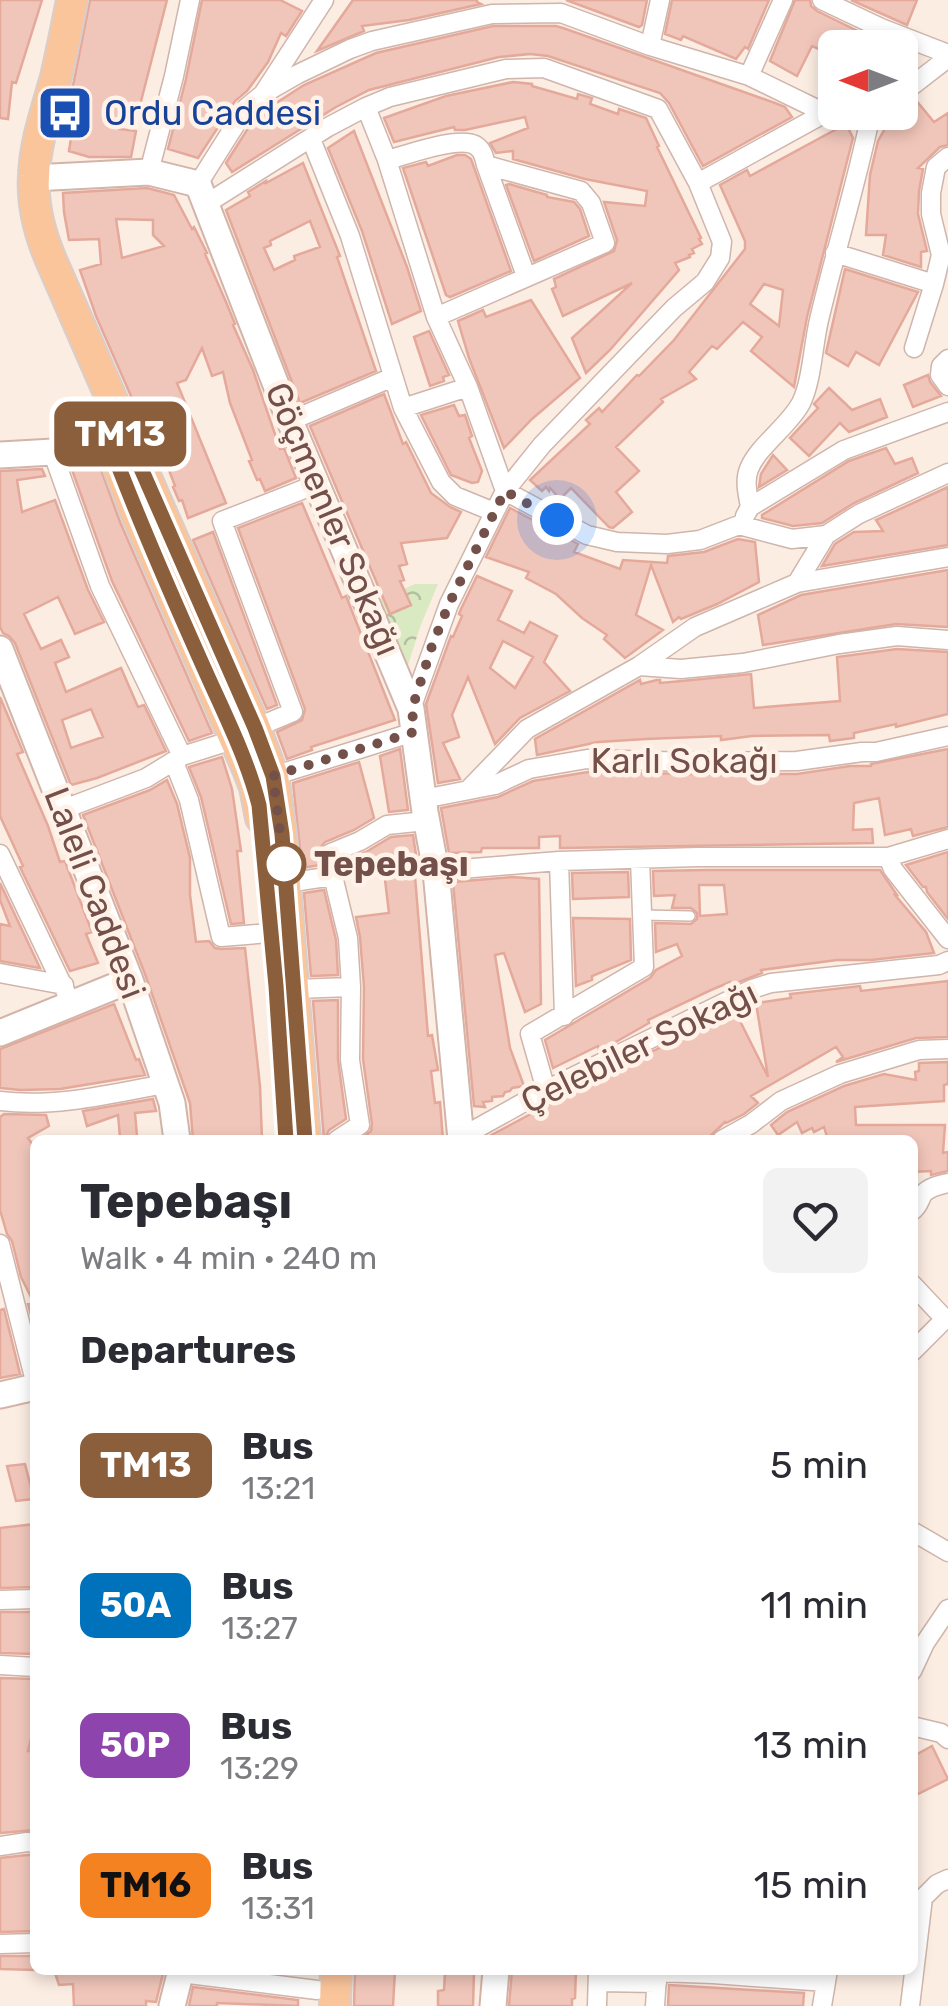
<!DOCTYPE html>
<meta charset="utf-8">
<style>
:root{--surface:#fff;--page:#f2f2f3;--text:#2b2b33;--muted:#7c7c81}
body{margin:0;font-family:Rubik,sans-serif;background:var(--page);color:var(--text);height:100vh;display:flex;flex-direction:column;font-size:38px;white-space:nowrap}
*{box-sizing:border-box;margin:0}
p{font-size:32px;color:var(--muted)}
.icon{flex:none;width:55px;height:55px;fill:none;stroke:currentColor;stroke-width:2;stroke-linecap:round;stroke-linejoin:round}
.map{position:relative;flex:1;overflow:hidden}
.details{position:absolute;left:30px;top:1135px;width:888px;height:840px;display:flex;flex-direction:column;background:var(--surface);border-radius:15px;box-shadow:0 5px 15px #0003}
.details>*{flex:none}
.badge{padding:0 20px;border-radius:15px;font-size:35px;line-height:65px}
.needle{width:65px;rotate:270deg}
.controls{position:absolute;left:818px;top:30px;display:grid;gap:20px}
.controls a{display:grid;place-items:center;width:100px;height:100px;border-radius:15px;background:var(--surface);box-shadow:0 5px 15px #0003;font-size:50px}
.you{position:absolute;width:50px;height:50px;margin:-25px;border:8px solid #fff;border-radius:50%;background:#1a73e8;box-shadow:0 0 0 15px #1a73e833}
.map>.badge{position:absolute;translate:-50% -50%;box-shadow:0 0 0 5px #fff}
h2{padding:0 50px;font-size:38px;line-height:90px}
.round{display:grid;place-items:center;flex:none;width:105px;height:105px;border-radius:15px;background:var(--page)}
.overview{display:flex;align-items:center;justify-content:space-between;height:170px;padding:0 50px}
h1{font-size:48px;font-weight:700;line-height:75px}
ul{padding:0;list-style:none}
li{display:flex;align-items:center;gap:30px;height:140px;padding:0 50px}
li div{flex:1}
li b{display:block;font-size:38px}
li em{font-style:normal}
li .badge{min-width:110px;font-weight:700;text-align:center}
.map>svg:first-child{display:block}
.forest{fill:url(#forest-crowns)}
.building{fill:#f1c6ba;stroke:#e4a99b;stroke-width:2.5;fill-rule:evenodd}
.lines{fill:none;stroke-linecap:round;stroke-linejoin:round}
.lane-casing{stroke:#cfb5ac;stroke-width:12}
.street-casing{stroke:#cfb5ac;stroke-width:21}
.secondary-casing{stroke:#d2b4a9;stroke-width:29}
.primary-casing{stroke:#d8cecc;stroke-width:34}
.lane{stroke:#fff;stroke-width:9}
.street{stroke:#fff;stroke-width:18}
.secondary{stroke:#fff;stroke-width:25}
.primary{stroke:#fbc59b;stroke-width:30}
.line-casing{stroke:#fff;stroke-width:22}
.line{stroke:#8b5e3c;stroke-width:15}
.walk{stroke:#735049;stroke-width:10;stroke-dasharray:0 18}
.stop-dot{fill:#fff;stroke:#8b5e3c;stroke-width:5}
.labels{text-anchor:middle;stroke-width:9;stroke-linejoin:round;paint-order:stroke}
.transit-label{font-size:35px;fill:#164399;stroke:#fff2e8;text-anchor:start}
.street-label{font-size:35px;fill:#735049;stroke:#fff2e8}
.stop-label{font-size:35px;font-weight:bold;fill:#735049;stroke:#fff2e8;text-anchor:start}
</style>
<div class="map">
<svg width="948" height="2006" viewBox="0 0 948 2006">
<defs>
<pattern id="forest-crowns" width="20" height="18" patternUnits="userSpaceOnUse" patternTransform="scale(2.5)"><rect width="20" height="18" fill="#d9e9c1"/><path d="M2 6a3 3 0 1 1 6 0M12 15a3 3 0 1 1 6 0" fill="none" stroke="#b4bf9f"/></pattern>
</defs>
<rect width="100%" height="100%" fill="#fcede2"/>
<!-- forest -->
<path class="forest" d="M415,584H438L420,627L404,678L376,601Z"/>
<!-- building -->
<path class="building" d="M0,0H42L16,83L12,82L8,119L0,118Z
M90,0H167L140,105L121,102L119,129L136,131L131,157H89L69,151L71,138L60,134L74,81Z
M202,0H280L302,11L286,36L281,33L268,62L247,91L235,101L198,158L168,149L186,79Z
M353,0H477V2L481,4L409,20L362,26L364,31L317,51Z
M566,0H647L642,25L639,27Z
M672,0H769L748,49L745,47L736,59L683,36L681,40L665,34Z
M795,0H810L811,6L817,11L868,36L863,48H835V56L812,46L797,76L770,61Z
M851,0H917L907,25Z
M493,26H556L563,28L775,103L785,107L792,117L703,166L669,103L660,93L548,56L530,54L499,57L369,90L336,107L232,172L226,163L256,116L304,85L376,53Z
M513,82L532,84V86L577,99L578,94L592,98L590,104L618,114L619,109L646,118L659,146L657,147L701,238L699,239L702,244L692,249L694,253L689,255L690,257L675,263L679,270L610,350L586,373L572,338L632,283L563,316L552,289L556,287L554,279L614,251L617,240L604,202L645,206L647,191L585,179L513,159V151L496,153L490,143L528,128L525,117L465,130H455L454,127L394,142L384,118L446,96Z
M915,99L934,122L948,113V145L940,147L918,168L923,169L919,191L918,214L927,251L921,252V267L883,255L886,235H866L870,175L878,141L892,116L900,112V109Z
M846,124L853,138L807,317L794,387L751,351L762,337L743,322L717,349L712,346L689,372L696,379L661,399L663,402L616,447L639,471L616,492L632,512L613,528L609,527L571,488L560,499L550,488L549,491L546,487L542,491L530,480L590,424L586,420L599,408L602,412L637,375L639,376L674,340L745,249V241L720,185L747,170L750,176ZM764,284L783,290L779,326L750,304Z
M354,131L407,267L421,311L392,324L362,231L328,148Z
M457,155H465L471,159L511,271L450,297L446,295L403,168L426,162L428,166Z
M303,163L340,256L337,257L376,371L300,403L226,210L250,196L248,192L266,181V183ZM310,221L320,247L294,256L295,260L274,270L264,248L271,245L270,241Z
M509,184L547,195V197L574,202L580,209L589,236L534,261L506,185Z
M147,188L174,195L192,229L194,227L207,253L205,254L226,302L235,324L233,325L253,370L280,449L284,448L296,478L265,491L260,479L257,480L249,461L252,460L230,403L223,372L212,376L202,348L186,380L177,383L226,503L188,518L182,500L179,501L173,487L175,486L152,425L145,428L96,316L80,270L101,264L99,239L69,240L64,212L63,193ZM116,219L153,220V235L164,246L122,258Z
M845,269L918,292L879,365L856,352L848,366L826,353Z
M531,300L580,378L532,419L504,448L469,358L458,321L483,310L486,317Z
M429,331L449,375L443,377L444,381L430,386L414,337Z
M928,375L930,382L941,396L913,407L904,385Z
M829,388L852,410L880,399L887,417L849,432L840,423L809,456L790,438L818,408L814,404Z
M384,394L403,444L406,442L431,493L450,507L461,512L447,538L401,543L407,564L399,566L404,580L400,581L411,605L390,614L310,426Z
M454,405L459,416L465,415L472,436L469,438L482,471L478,482L472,483L451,475L421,415Z
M886,448L895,464L912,458L918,473L854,503L822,523L793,526L762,518V515L849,461Z
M773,455L787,470L759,487L761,474Z
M99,464L120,522L212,733L189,741L112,581L71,467Z
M42,469L45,476L17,480L22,512L55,500L88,590L104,622L75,634L58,597L24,614L41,649L61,640L69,657L55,663L66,692L121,668L138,707L144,705L166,751L97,778L71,785L15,643L9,636L3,633L0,627V471ZM91,709L103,737L71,748L62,720Z
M948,487V545L822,566L835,544L854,532L883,531L876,520Z
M302,503L342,598L346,596L395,720L311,747L312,750L287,759L277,732L302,720L305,709L238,528Z
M510,508L578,544L574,552L620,569L623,560L667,563L668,556L704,552L738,539L755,542L759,582L717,604L681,619L679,617L673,622L651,565L636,615L663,630L625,658L604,639L607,635L582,618L556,594L526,578L529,572L486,557Z
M213,532L277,705L267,709L193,540Z
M948,570V627L896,624L763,645L758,615L801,595Z
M477,576L512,591L498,620L524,633L530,622L557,636L544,662L570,691L520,718L495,744L468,677L452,715L459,737L443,743L460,779L438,783L426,704L451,636L453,637L462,616L459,614L461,609ZM503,641L533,657L515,688L490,668Z
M897,649L948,652V714L896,727V724L854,733V738L830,741L829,735L752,736L721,740V736L646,739L598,742L537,755L535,739L640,680L641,684L657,680H660V683L682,681L751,674L754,708L840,701L837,657Z
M0,697L23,752L17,754L48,826L60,862L65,861L92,932L86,934L98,963L70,971L20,867L23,866L0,816Z
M400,749L408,810L389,812L380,756Z
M948,749V827L913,836L911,829L885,835L879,798L854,803L853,830L872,829L873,843L560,848V836L539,837V848H482L481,852L449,853L441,808L498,797L533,781L588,772L690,774H797L850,766H871V764Z
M222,757L232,789L241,851H237L244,923L231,924L201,797L189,767Z
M359,762L374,818L354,830L325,842L320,848V865L302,868L293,783Z
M167,780L177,804L190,858V895L196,942L209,941L215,948L221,949L245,948L260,1086L262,1140H193L190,1103L145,974L83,815L150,790Z
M413,835L416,855L417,864H414L428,1036L432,1035L438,1070L431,1071L435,1103L440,1102L443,1140H360L371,1131L372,1124L363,1059L364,987L360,937L356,917L389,913L383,863L345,872L344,861L366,852L391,837Z
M948,852V919L927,892L926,887H923L906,865Z
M707,870H880L897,895H895L926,932L934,953L871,960H837L761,970L762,973L731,985L730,982L711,990L648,1020L649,1023L614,1043L599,1050L598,1046L553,1068L545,1040L650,978L656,970L682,956L677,944L656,952L655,923L691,924L697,919V913L691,908H672L675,895L654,896L653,871ZM699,885H724L727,914L700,916Z
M628,872L629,897L573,899L572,873Z
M512,877L539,879L541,1004L525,1012L504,953L495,955L510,1048L524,1086L512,1088L510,1091L505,1092L503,1096L492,1097V1101L483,1102L485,1107L474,1106L453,882Z
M0,883L40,968L0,961V924L10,926L0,900Z
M324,890L336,940L338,975L311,976L304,893Z
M573,918L630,919L631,960L592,976V980L576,986Z
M948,981V1037L916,1038L836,1062L843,1057L836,1047L751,1096L758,1103L744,1114L726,1123L725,1122L706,1140H482L604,1075L735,1011L768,1077L756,1003L791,998L790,994L860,986L861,991Z
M338,1000V1060L346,1119L329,1130L324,1140L313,1001Z
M114,1004L136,1060L139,1059L145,1075L60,1089L21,1090L0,1088V1049Z
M948,1062V1084L944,1085V1101L855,1107L856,1125H945L943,1153L948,1152V1171L931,1175V1171L912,1172V1140H828L824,1127L814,1132L812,1128L802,1133L797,1122L778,1135L771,1125L787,1112L844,1086L884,1074L916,1080L915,1072L919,1071V1063Z
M153,1099L156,1111L135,1113L137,1136L120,1137L118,1115L87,1126L83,1111Z
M4,1114L46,1115L49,1126L28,1138L35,1148V1330L28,1304L34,1303L21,1277L12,1241L7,1234L0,1210V1117Z
M4,1309L20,1374L0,1378V1310Z
M25,1464L34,1499L16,1501L7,1466Z
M35,1524V1587L0,1588V1528Z
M0,1612H35V1654L0,1653Z
M0,1678L35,1679V1723L28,1751L35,1752V1830L0,1833Z
M932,1746L948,1779L912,1797V1757Z
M27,1855H35V1931L0,1932V1858Z
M0,1956H35V1970L0,1969Z
M54,1970H164L156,2002L146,2001V2006H74L73,1984L59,1985Z
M355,1970H395L393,2006H354Z
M512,1970H576L575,1998L572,1999V2006H509Z
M445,1973H474L473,2006H438V1991L444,1990Z
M669,1985L804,1993L803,2006H668Z
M193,1987L298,2000V2006L217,2003V2006H189Z"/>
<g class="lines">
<!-- lane casing -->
<g class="lane-casing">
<path id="lane" d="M643,915L690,916"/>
</g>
<!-- street casing -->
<g class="street-casing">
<path id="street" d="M822,0L881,28L948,54
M650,46L660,0
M749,76L783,0
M263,94L298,74L350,49L372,41L492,14L561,13L650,46L749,76L825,113
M900,95L948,58
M366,107L387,160L436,317L468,387L505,491L587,535L617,542L667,544L700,540L739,525L792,539L826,535
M311,139L350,236L403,408L441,482L455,496L494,512
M387,160C407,155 457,136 475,145C483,150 484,157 486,165L526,276
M149,172L174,76L190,0
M698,183L825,113
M198,184L246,108L263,94L324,0
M206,204L328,127L366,107L390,97L506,69L544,68L658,109L698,183L722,242L720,258L705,282L674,308L542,445L505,491L449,604L411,709
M835,253L934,284L914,348
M934,284L941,255L931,214V193L936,167L948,157
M436,317L605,243L591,203L581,191L486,165
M948,359L941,366L940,375L948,386
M403,408L468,387
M290,421L393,377
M52,451L100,586L182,756
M750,507C748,495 744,481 749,469C758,446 789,426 801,403C812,381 813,345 819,320C835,252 856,186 870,118L878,112
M745,516L750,507L844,450L948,412
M797,583L826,535L859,514L948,473
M639,666L681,669L743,663L839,644L897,636L948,640
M255,728L293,712L222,521L317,484
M174,762L189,800L221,937L270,933
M273,776L414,732
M469,789L527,729L639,666L695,627L797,583L948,557
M423,799L495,785L529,769L587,759L690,762L797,761L862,752H876L948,736
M64,809L146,778L182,756L236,739
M0,854L71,1003
M888,857L893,869L948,939
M559,861L564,1016
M436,871L559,861L698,857H888L948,839
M286,883L333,876
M0,973L64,985
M294,989L351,987
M546,1090L530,1034L644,967L640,859
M0,1101C54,1108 111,1094 164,1084
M337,1140L360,1125L350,1060L351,987L348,938L333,876L331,853L360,841L387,825L426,821
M456,1140L546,1090L752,989L771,983L939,965L948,961
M722,1140L751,1124L781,1101L840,1074L919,1050L948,1049
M912,1211C919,1206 919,1201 923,1194C929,1187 939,1185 948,1183
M0,1244L35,1381
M912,1284L945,1319L912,1352
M912,1531L948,1552
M0,1600L35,1599
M0,1665L35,1667
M912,1671L925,1643L948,1609
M912,1726L941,1733L948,1739
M0,1846L27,1842L35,1843
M0,1944L35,1943
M658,1972L713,1974L826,1982
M181,1973L317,1990
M598,1982L657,1983
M597,2006L598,1970
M655,2006L657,1975
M822,2006L828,1970
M910,2006L923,1898L937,1884L948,1879"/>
</g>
<!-- secondary casing -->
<g class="secondary-casing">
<path id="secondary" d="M33,178L149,172L198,184L290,421L411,709L425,812L436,871L461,1140
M0,455L88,450L100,446L108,439
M0,649L130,980L172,1103L177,1140
M0,1033L130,980
M0,1395L35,1387
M172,2006L181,1970
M493,2006L496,1970"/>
</g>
<!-- primary casing -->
<g class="primary-casing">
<path id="primary" d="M72,0C67,26 62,51 56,77C47,110 35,142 34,176C32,205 40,234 51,260L255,728L273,776L281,834L305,1140
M117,463L137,515L248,769L255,787L261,818
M335,2006L336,1970"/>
</g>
<!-- lane -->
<use href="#lane" class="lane"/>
<!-- street -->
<use href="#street" class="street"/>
<!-- secondary -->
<use href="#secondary" class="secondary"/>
<!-- primary -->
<use href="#primary" class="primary"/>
</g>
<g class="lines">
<!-- line casing -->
<g class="line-casing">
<path id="line" d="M286,1140L276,986L259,805C247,758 224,713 204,668C170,592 137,517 108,439L125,432L255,728L273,776L282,834L305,1140"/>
</g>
<!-- line -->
<use href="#line" class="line"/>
<!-- walk -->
<path class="walk" d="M284,864L273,776L414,732L412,709L432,646L449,604L505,491L557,520"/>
</g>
<!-- icons -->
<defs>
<g id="bus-square" transform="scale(2.875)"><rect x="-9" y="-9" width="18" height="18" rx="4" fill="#1a4fb4" stroke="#fff2e8"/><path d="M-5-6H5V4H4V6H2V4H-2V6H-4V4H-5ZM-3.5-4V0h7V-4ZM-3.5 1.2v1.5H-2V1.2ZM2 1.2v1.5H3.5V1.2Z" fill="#fff"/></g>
</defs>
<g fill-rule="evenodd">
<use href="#bus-square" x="65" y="113"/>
</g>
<!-- markers -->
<circle class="stop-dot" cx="284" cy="864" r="20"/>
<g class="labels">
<!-- transit labels -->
<g class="transit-label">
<text x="104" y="125">Ordu Caddesi</text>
</g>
<!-- street labels -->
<g class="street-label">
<text transform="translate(333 519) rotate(67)" y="12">Göçmenler Sokağı</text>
<text x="684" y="773">Karlı Sokağı</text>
<text transform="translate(95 893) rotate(69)" y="12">Laleli Caddesi</text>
<text transform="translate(639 1047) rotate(-26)" y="12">Çelebiler Sokağı</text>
</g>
<!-- stop labels -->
<g class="stop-label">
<text x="314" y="876">Tepebaşı</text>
</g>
</g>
</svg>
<div class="controls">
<a><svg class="needle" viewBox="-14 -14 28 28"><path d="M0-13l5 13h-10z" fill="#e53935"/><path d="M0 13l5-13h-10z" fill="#7c7c81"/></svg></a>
</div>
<div class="you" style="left:557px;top:520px"></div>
<b class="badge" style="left:120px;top:434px;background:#8b5e3c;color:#fff">TM13</b>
<section class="details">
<div class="overview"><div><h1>Tepebaşı</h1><p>Walk · 4 min · 240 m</p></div><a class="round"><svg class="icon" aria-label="heart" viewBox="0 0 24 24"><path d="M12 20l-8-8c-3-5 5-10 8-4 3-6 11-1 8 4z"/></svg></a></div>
<h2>Departures</h2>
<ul>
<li><span class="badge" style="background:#8b5e3c;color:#fff">TM13</span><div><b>Bus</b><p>13:21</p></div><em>5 min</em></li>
<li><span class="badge" style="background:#0072bc;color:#fff">50A</span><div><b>Bus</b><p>13:27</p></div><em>11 min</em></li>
<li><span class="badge" style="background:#8e44ad;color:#fff">50P</span><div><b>Bus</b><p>13:29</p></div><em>13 min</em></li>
<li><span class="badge" style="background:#f58220;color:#111">TM16</span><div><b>Bus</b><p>13:31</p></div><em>15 min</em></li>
</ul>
</section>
</div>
